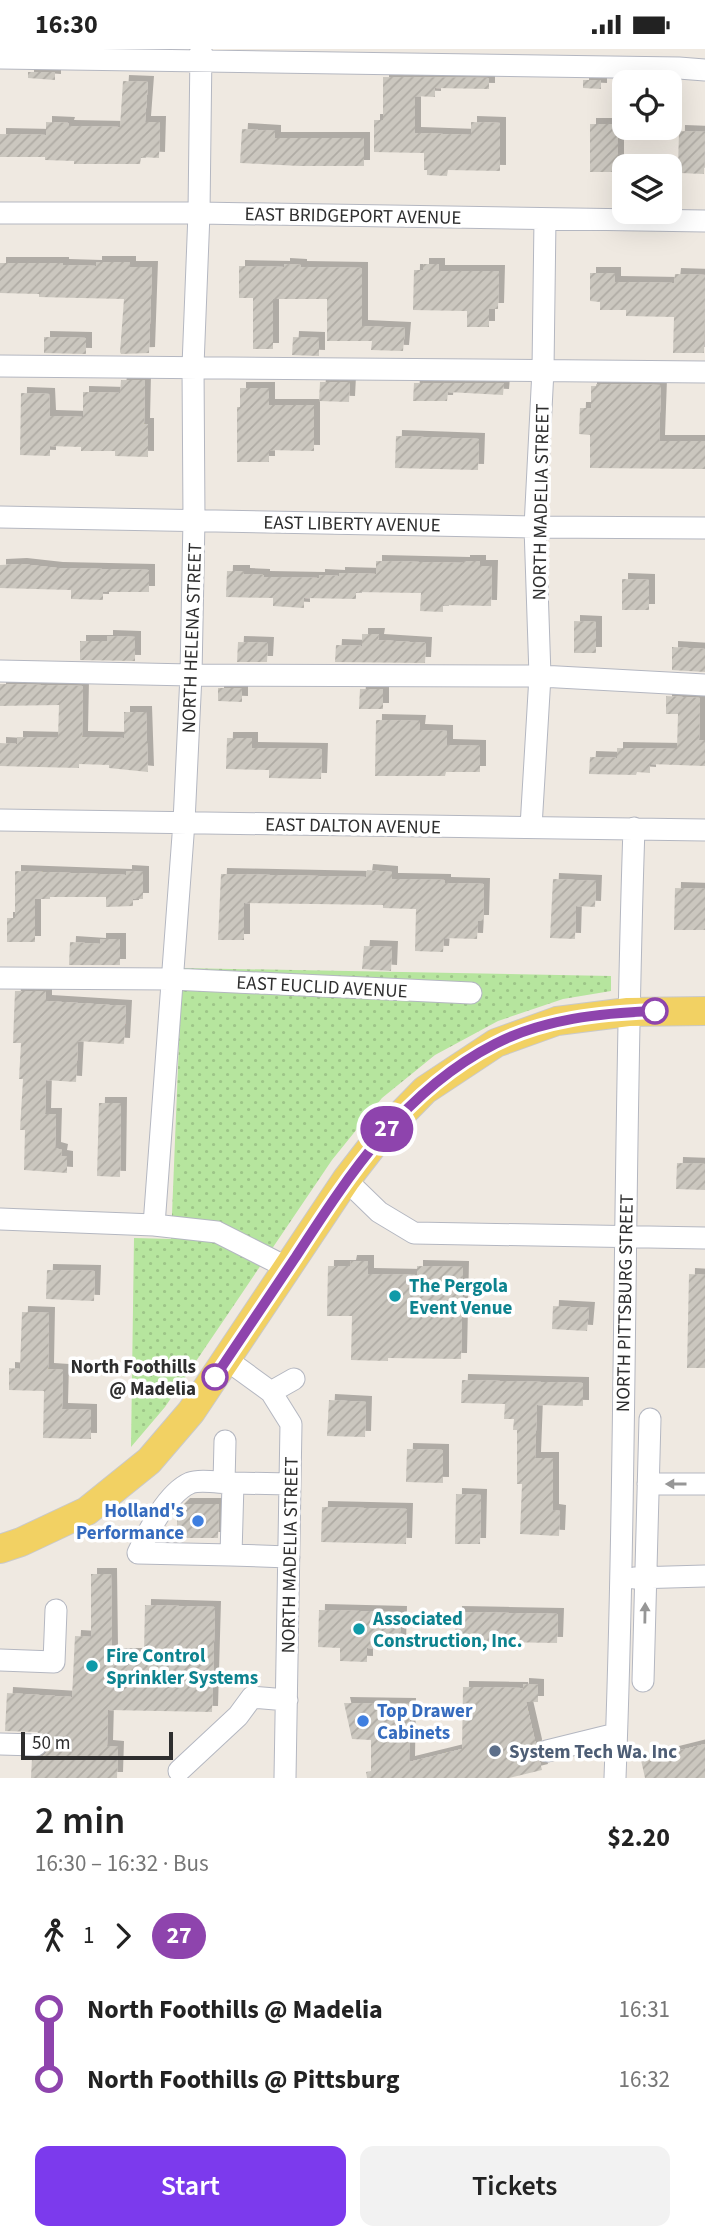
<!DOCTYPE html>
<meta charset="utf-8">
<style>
:root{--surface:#fff;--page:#f2f2f2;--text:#222;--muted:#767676;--accent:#7c3aed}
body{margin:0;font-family:"Source Sans 3",sans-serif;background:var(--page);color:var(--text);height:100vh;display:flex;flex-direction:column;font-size:26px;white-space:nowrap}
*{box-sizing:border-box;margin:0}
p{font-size:23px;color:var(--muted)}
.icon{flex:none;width:38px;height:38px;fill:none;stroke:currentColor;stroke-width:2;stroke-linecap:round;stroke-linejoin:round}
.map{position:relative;height:1729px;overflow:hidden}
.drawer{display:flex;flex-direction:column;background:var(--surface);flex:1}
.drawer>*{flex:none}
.badge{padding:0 14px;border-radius:23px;font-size:24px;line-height:46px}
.fabs{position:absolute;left:612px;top:21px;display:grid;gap:14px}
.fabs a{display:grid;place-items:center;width:70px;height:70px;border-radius:14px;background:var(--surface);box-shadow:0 7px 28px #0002;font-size:35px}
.scale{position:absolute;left:21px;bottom:18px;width:152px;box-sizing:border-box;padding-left:7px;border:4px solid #2e2e2e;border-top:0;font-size:19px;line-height:24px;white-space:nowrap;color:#2e2e2e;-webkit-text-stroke:5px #fff;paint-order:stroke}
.map>.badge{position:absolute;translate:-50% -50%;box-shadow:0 0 0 4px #fff}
.legs{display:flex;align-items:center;gap:10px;height:77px;padding:0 35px;font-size:23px}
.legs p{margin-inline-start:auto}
.overview{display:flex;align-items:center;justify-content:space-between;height:119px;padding:0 35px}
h1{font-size:38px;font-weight:600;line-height:52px}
.primary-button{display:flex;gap:14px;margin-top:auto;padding:14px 35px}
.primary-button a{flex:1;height:80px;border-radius:14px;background:var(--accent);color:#fff;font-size:28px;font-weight:600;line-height:80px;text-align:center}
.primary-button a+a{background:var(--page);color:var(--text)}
ul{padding:0 35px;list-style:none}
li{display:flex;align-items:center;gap:24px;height:70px;font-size:26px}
li i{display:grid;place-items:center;width:10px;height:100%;margin:0 9px;background:currentColor}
li i::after{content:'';width:18px;height:18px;margin:-9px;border:5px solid;border-radius:50%;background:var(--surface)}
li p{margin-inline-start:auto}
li:first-child i{background:linear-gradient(#0000 50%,currentColor 0)}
li:last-child i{background:linear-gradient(currentColor 50%,#0000 0)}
.status{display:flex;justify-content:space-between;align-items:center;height:49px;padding:0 35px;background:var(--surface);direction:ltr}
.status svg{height:19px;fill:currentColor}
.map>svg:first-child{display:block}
.grass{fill:url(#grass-dots)}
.building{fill:url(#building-hatch);filter:url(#shadow)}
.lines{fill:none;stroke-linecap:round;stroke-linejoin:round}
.minor-casing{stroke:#b4b7c1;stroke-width:23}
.major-casing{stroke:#c9c9c9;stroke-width:30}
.minor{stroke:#fff;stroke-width:21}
.major{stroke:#f2d163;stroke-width:28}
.oneway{fill:#969696}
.line-1-casing{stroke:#fff;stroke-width:16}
.line-1{stroke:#8e44ad;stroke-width:10}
.stop-1-dot{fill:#fff;stroke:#8e44ad;stroke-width:3.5}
.culture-dot{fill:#0f9aa8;stroke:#fff;stroke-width:2.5}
.shop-dot{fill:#3f7fe0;stroke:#fff;stroke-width:2.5}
.service-dot{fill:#5c6f8a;stroke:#fff;stroke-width:2.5}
.labels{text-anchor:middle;stroke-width:7;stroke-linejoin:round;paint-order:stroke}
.street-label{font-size:19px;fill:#2e2e2e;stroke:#fff}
.culture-label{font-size:19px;font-weight:bold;fill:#0d838f;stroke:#fff;text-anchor:start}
.stop-label{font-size:19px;font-weight:bold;fill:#2e2e2e;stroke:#fff;text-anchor:end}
.shop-label{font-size:19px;font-weight:bold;fill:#366cbe;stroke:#fff;text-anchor:end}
.service-label{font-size:19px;font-weight:bold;fill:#4e5e75;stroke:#fff;text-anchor:start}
</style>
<div class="status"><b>16:30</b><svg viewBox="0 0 49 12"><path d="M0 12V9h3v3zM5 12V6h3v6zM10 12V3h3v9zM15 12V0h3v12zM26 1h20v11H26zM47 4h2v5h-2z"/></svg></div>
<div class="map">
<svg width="705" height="1729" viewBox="0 0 705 1729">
<defs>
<pattern id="grass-dots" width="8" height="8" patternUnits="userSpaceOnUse" patternTransform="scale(1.75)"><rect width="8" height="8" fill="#b6e59e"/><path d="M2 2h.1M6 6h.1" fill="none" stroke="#9dc588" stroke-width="1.8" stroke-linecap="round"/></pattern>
<pattern id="building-hatch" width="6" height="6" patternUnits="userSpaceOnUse" patternTransform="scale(1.75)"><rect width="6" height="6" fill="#cbc7bf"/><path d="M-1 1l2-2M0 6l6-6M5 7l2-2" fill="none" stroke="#afaba4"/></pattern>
<filter id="shadow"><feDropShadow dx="6" dy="-6" stdDeviation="0" flood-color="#0004"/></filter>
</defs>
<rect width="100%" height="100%" fill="#efe9e1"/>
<!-- grass -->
<path class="grass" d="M182,919L611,927V942L563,950L498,972L435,1006L382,1049L332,1111L165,1358L131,1398L134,1189L171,1190Z"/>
<!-- building -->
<path class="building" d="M28,23H55V31L28,29Z
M383,28L489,29V40L435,39V48L415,47V84L471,86V73L500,74V122L448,121L447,127L427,126V121H424V104L374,103V71H383Z
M583,31H601V40L583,39Z
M123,32L148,33L145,73H160L159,109L141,108L140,115H74V112L45,111V108H0V85L46,86V73L69,74L68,77L120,78Z
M590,75H618V123H590Z
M242,80L275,82V89H364V117H300L240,114Z
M679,82L705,83L704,125L680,124V119H678Z
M96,213H130V218H152L149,304L121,305L120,303L124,250L39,248V245L0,244V214H63V216L96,217Z
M284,215L301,216V218L362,219V277L405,279L403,302L371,301L372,292H327V250H273V300H253V249H239V217L284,218Z
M423,215H439V222H499L498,260H489V278H467V262L413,261L414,221H423Z
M590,224H615V233L674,234L675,225L705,226L704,304H673L674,268L626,267V261H600V253L590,252Z
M44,288L86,289V305L44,304Z
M293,288L319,289V307L292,306Z
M121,331H145L144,375H148V408L115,407V402H81V398L50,397V407L20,406L21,344L49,345L50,367L83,368V343L120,344Z
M320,333H350L349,353L319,352Z
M414,334H504L503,346L448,343L447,352H413Z
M596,335L661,336L659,392H705V420L590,419V386L579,385L580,359H591V337H596Z
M240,339H269V356H314V402L269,401V413H237V358H240Z
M396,387L479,390L478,421L395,419Z
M376,512L464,514V512H480V517H492L491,557L443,556V563L420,562L421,544L356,543V550L304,549V559L273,557V549L226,548L227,522H244V525L264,526V528L319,529V526L339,527V524L376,525Z
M21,515L57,519L149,521V543H103V551L71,550V541L0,539V516Z
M622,530L649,531V561H622Z
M574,572L596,573V604H574Z
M362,585H379L378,591L426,594L425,614L335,613L336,596L362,597Z
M107,587L135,588V612L80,611V592H107Z
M238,593L268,594L267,613H237Z
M672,598L705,600V623L672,621Z
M0,635L83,637L82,688L124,689V663H146L148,723L109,719V716L79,715V719L0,717V694L17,695V688L58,689L59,656L0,657Z
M218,639H242V653L218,652Z
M360,640H383V660H359Z
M666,647L700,649L699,691H705V717L650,715V724L637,723L636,726L589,725L590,708L617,709V699L677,700L678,665H666Z
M376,671L420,672L419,681L447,682V696L480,697V723H446L445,727H375Z
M227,689H252V699L322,700L321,730L269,729V721L226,720Z
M367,821L392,823V830H395L445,831V834L484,835L483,872H478L477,890L444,889L443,903L415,902L416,860L383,859V856L244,854V891H218L221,825L366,828Z
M15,822L126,826V822L143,823V850H133V857L106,858V848H50V850H35V893H7V869H15Z
M553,830L596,832L595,858L576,857L575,890L550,889Z
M675,839L705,840V881H674Z
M100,890H120V916H69L70,893L100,895Z
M364,897L392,898L391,922L362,920Z
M15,942H46V952L126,957L124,995L78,992L76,1033L46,1031L45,1065H56L55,1099L62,1101L61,1107L67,1108V1124L24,1121L25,1081H20L23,1030H19L21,994H13Z
M99,1054H121L120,1128L97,1127Z
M677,1114L705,1115V1141L676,1140Z
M351,1212H368V1225L417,1226V1217L463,1218L461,1310L388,1309V1312L351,1311L352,1267H327L328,1217H350Z
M47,1221L95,1222L94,1252L46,1250Z
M689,1225L705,1226V1319H687Z
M553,1257L589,1259L587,1282L552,1280Z
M22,1263L49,1264L48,1320L63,1321L62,1360L91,1361V1390L43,1389L44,1342L9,1341V1319L20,1320Z
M462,1331L583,1334V1357L537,1356L535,1409H553V1461L560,1462L559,1487L520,1485L522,1435H517V1381H513L514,1370H504L505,1355L461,1354Z
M329,1351L366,1353L365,1388L327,1387Z
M407,1400L443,1401V1434L406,1433Z
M456,1445L481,1446L480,1495H455Z
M184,1455H219L218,1489H177V1462Z
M322,1458L407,1460L406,1495L321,1493Z
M91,1525H111L112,1605H144L145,1556L215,1558L212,1663L108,1661L107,1697L118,1698L117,1729H31L32,1709L42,1708L47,1703L49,1697L48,1690L37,1683L5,1682L7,1644L72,1648L75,1587L91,1588Z
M319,1561L401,1563L400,1600L367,1599V1613L340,1612V1599L318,1598Z
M456,1563L558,1565L557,1594L455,1592Z
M523,1635L538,1636V1653H526L536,1696L535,1706L540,1713L542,1721L509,1729H367L366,1723L371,1722V1691L352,1690L344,1654L410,1655L409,1713L462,1700L463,1638L522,1639L523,1642Z
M705,1695V1729H645L641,1711Z"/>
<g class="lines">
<!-- minor casing -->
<g class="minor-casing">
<path id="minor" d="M0,9L679,19L705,21
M0,164H199L705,172
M0,317L705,323
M0,468L535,478L705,479
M0,622L191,626L540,627L705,636
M0,771L705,781
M531,778L540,627L535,478L543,321L545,170
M0,929L172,930L471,944
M346,1131L379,1163L414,1184L705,1189
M0,1170L154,1176L217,1183L288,1219
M154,1176L184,773L191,626L194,470L193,317L199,164L201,0
M227,1311L271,1343L291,1375L285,1729
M271,1343L294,1330
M224,1434L225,1392
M648,1435H705
M231,1506L138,1504C148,1483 167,1444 190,1434C200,1430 221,1434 233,1434
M289,1508L231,1506L233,1434L290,1435
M634,1529L705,1527
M0,1611L54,1613L56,1561
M643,1632L650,1370
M0,1695L36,1696
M547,1702L616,1685
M179,1722L238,1667L252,1648L287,1651
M615,1729C627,1412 623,1096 634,779"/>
</g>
<!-- major casing -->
<g class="major-casing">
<path id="major" d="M0,1500L21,1493L87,1462L149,1412L191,1363L346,1131L380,1087L425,1041L496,994L557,972L628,963L705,962"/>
</g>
<!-- minor -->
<use href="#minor" class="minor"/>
<!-- major -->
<use href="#major" class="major"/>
</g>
<!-- one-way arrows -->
<defs><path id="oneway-solid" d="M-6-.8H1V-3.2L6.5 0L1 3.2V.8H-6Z" transform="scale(1.75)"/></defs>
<g class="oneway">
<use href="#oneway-solid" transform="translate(676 1435) rotate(-180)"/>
<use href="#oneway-solid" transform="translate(645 1564) rotate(-89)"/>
</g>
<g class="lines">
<!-- line-1 casing -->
<g class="line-1-casing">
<path id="line-1" d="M215,1328C241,1289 268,1249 295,1209C349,1126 403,1042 495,995C543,970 601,964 655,962"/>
</g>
<!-- line-1 -->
<use href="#line-1" class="line-1"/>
</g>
<!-- markers -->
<g class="stop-1-dot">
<circle cx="655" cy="962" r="12"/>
<circle cx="215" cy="1328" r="12"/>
</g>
<g class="culture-dot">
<circle cx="395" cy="1247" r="7"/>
<circle cx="359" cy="1580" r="7"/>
<circle cx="92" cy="1617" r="7"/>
</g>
<g class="shop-dot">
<circle cx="198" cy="1472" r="7"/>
<circle cx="363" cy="1672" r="7"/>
</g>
<circle class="service-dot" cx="495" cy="1702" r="7"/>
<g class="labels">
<!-- street labels -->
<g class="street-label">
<text transform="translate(353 166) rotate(1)" y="7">EAST BRIDGEPORT AVENUE</text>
<text transform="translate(540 453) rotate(-89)" y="7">NORTH MADELIA STREET</text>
<text transform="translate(352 474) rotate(1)" y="7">EAST LIBERTY AVENUE</text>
<text transform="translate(191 589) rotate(-88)" y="7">NORTH HELENA STREET</text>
<text transform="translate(353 776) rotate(1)" y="7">EAST DALTON AVENUE</text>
<text transform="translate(322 937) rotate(3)" y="7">EAST EUCLID AVENUE</text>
<text transform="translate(624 1254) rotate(-89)" y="7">NORTH PITTSBURG STREET</text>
<text transform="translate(289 1506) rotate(-89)" y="7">NORTH MADELIA STREET</text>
</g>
<!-- culture labels -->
<g class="culture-label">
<text x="409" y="1243">The Pergola<tspan x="409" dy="22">Event Venue</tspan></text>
<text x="373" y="1576">Associated<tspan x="373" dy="22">Construction, Inc.</tspan></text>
<text x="106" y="1613">Fire Control<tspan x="106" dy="22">Sprinkler Systems</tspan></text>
</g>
<!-- stop labels -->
<g class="stop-label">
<text x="196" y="1324">North Foothills<tspan x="196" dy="22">@ Madelia</tspan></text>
</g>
<!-- shop labels -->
<g class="shop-label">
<text x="184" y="1468">Holland's<tspan x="184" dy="22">Performance</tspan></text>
<text x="377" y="1668" text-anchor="start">Top Drawer<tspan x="377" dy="22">Cabinets</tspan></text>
</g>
<!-- service labels -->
<g class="service-label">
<text x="509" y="1709">System Tech Wa. Inc</text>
</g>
</g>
</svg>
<div class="fabs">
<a><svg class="icon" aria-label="locate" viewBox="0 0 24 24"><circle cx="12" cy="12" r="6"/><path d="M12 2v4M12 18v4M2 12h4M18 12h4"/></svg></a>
<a><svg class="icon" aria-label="layers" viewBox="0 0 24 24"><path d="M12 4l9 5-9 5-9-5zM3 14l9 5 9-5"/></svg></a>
</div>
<div class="scale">50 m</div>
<b class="badge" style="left:387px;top:1080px;background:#8e44ad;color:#fff">27</b>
</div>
<section class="drawer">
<div class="overview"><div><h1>2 min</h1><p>16:30 – 16:32 · Bus</p></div><b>$2.20</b></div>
<div class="legs"><svg class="icon" aria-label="walk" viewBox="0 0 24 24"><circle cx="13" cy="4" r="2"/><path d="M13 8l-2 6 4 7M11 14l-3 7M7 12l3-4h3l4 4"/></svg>1<svg class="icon" aria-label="forward" viewBox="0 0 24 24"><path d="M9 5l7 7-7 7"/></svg><b class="badge" style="background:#8e44ad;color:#fff">27</b></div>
<ul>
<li><i style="color:#8e44ad"></i><b>North Foothills @ Madelia</b><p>16:31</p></li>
<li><i style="color:#8e44ad"></i><b>North Foothills @ Pittsburg</b><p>16:32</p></li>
</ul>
<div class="primary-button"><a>Start</a><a>Tickets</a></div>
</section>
